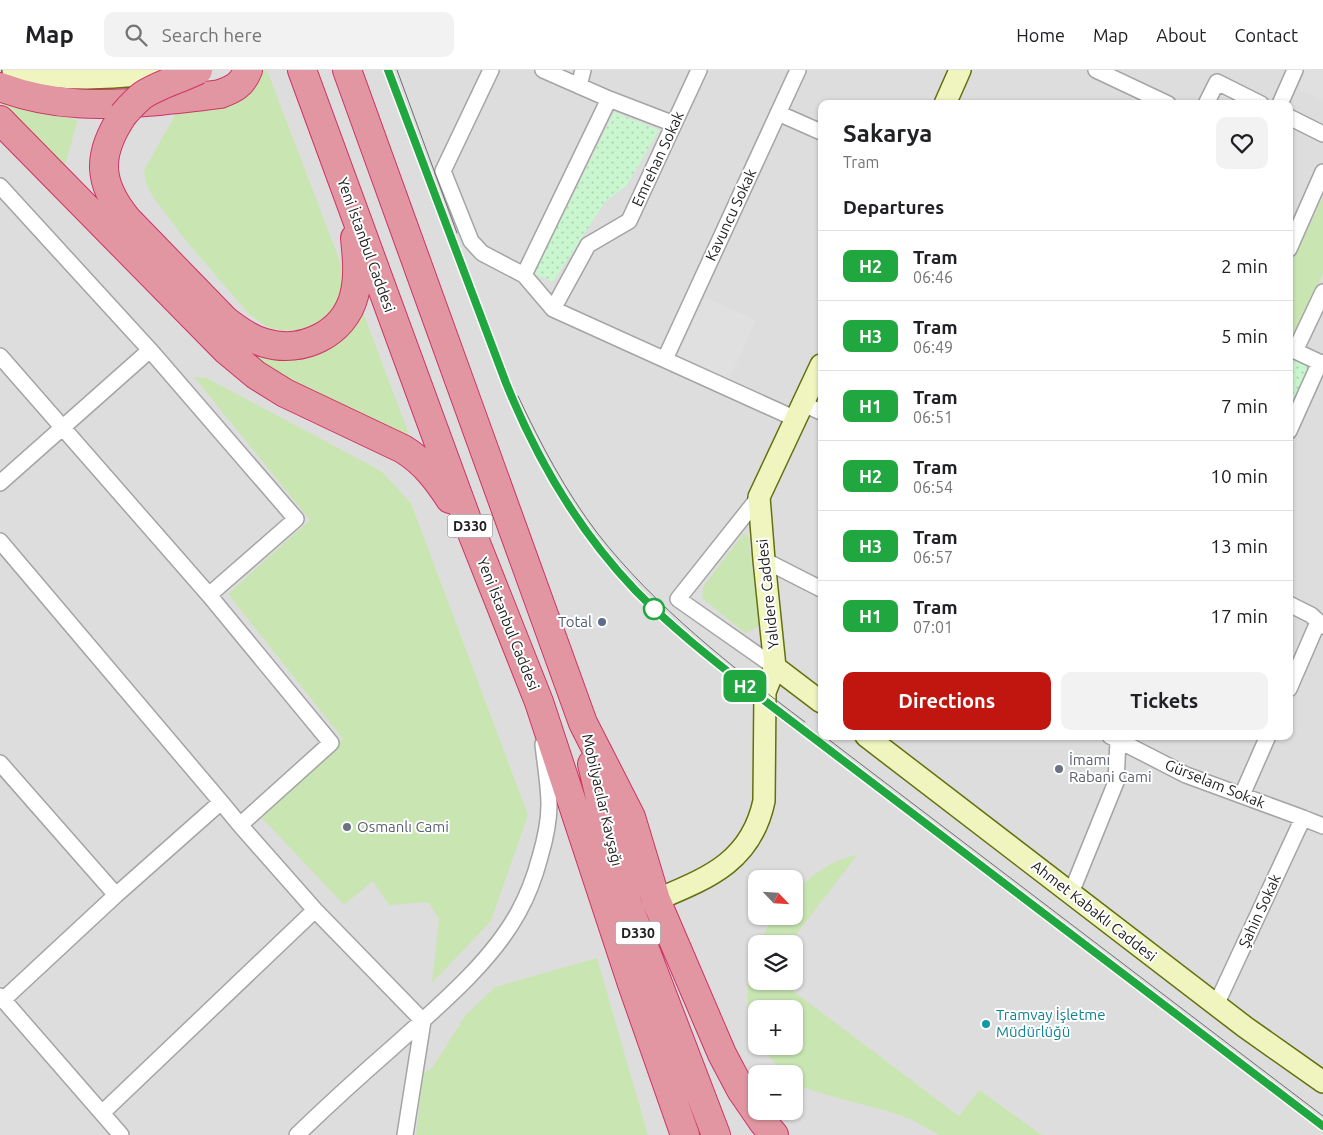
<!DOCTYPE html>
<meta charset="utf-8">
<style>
:root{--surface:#fff;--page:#f2f2f2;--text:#202124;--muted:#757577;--line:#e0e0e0;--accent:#c1160f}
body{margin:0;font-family:Ubuntu,sans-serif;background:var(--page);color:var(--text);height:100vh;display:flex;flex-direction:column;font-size:19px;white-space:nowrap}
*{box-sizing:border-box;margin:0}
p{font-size:16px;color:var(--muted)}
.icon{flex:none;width:28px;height:28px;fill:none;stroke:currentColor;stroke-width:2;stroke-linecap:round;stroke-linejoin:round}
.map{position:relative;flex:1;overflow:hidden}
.sheet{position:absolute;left:818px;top:30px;width:475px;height:640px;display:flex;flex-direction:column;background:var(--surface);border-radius:10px;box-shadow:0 1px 4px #0004}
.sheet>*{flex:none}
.badge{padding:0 10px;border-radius:8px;font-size:18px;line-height:32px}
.needle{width:32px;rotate:115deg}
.fabs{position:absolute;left:748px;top:800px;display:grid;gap:10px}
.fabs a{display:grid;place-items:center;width:55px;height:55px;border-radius:10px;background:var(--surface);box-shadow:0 1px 4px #0004;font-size:25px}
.map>.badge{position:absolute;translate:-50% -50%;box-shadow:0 0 0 2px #fff}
h2{padding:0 25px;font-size:19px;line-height:45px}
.round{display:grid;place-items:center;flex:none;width:52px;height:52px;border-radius:10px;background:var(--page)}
.overview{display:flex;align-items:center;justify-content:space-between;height:85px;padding:0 25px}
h1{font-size:24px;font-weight:700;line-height:38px}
.button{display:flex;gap:10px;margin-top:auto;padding:10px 25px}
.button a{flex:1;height:58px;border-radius:10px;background:var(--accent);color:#fff;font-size:20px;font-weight:700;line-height:58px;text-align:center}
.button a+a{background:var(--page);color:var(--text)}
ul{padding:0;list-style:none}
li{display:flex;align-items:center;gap:15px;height:70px;padding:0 25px;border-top:1px solid var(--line)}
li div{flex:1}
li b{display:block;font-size:19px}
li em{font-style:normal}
li .badge{min-width:55px;font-weight:700;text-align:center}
header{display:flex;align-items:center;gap:30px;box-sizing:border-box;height:70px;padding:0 25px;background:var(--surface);border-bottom:1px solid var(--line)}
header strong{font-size:24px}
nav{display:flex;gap:28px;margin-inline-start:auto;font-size:18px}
.search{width:350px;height:45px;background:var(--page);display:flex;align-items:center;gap:12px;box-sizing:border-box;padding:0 18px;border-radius:10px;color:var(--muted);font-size:19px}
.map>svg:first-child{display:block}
.residential{fill:#dedddd;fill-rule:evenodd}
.grass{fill:#c9e6b2}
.park{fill:url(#park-dots)}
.parking{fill:#e0e0e0}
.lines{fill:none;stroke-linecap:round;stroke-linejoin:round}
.street-casing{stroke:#a4a4a4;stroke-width:18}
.secondary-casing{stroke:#62710d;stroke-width:24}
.highway-casing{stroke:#ce3463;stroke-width:30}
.street{stroke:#fff;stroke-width:15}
.secondary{stroke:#f0f5c0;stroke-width:21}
.highway{stroke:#e196a1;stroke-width:28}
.tram{stroke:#6e6e6e;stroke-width:1}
.highway-bridge-casing{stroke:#ce3463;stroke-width:30;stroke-linecap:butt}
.highway-bridge{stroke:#e196a1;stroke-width:28}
.line-casing{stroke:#fff;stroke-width:11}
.line{stroke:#21a73f;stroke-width:8}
.stop-dot{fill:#fff;stroke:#21a73f;stroke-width:2.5}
.service-dot{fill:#5c6f8a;stroke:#fff;stroke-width:2}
.worship-dot{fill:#6b7280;stroke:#fff;stroke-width:2}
.culture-dot{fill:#0f9aa8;stroke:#fff;stroke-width:2}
.labels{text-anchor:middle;stroke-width:4;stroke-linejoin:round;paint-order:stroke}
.shield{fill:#fff;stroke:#636363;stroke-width:1}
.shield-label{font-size:14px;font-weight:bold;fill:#202020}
.street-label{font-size:15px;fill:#202020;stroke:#fff}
.service-label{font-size:15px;fill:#4e5e75;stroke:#fff;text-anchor:end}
.worship-label{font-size:15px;fill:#5b616d;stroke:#fff;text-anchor:start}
.culture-label{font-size:15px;fill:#0d838f;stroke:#fff;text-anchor:start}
</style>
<header>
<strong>Map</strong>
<div class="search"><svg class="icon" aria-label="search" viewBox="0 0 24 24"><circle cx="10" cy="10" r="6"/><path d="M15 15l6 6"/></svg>Search here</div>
<nav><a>Home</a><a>Map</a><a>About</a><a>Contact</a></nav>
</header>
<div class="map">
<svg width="1323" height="1065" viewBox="0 0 1323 1065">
<defs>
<pattern id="park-dots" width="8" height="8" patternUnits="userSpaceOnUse" patternTransform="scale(1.25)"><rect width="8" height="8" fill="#c9f6ce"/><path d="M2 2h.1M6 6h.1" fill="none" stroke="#acd3b1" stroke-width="1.8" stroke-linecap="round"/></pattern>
</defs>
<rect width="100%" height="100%" fill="#f0ede7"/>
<!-- residential -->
<path class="residential" d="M0,0H1323V1065H0ZM821,34H1289V666H821ZM756,809H794V846H756ZM756,874H794V911H756ZM756,939H794V976H756ZM756,1004H794V1041H756Z"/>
<!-- grass -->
<path class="grass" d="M258,0H267L341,194C342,198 344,202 344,206C345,212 343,219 341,225C331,254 299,267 271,258C262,255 255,248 248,243L187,172L153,127L146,113L144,100L178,40Z
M0,32L78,50L64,98L0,33Z
M1323,127V204L1292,269L1289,268V198Z
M361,237L409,364L403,367L263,300L254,286L281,290L307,286Z
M194,307L207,308L381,401L411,433L528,745L491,851L432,913L439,849L428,832L389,835L373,811L344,835L262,748L343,669L228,524L310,450Z
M743,464L748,466L760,556L745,563L702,528L703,517Z
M858,784L789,874H758L774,846H794V823C805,811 820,799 835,792C842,788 851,787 858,784Z
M756,880V911H780L959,1046L979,1020L1042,1065H939L912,1050L894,1043L827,1025L805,1018L794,1009V1004H787C778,995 768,988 762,976H794V939H756V966C744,935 745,910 756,880Z
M597,888L648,1065H416L423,1003L432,998L465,946L495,917Z"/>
<!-- park -->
<path class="park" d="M614,42L659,60L627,115L605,132L553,212L534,204Z
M1289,285L1311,295L1289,345Z"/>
<!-- parking -->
<path class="parking" d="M1306,0H1323V30L1298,19Z
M705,227L756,250L727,314L676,291Z"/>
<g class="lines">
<!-- street casing -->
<g class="street-casing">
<path id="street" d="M491,0L443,101L471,171L482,183L524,205
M543,0L609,29L674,54
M1096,0L1168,34
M579,16L583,0
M609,29L524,205L553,239L796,349
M1206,34L1217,12L1261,34
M1280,34L1295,0
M778,43L821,62
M1289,47L1323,64
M0,116L150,280L296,449L209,525L331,673L240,755L315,840L423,951
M1289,179L1323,102
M553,239L588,175L629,151L699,0
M1289,278L1323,294
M1295,281L1323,222
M0,286L209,525
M665,289L798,0
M803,334L821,342
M1289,361L1320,292
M0,413L150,280
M759,427L678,529L775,597
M0,471L221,732
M764,490L821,519
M1289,534L1311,545L1323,556
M1289,619L1318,552
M1110,666L1186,705L1303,748L1323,756
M0,693L116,825L3,930
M1242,725L1268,666
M1071,823L1116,712L1118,670L1119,666
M116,825L221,732L240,755
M0,926L121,1065
M1216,935L1303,748
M102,1043L315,840
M297,1065C328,1035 360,1006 392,978C435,939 490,894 518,843C528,825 535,806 540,787C545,770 549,752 549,735C549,715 545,694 543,674
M405,1065L423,951"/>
</g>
<!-- secondary casing -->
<g class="secondary-casing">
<path id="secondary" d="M13,0C63,12 123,9 173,0
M945,34L960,0
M775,597L821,632
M866,666L1245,957L1323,1012
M656,830C708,808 751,792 764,731L765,622L775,597L764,490L759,427L821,295"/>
</g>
<!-- highway casing -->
<g class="highway-casing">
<path id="highway" d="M302,0L470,458L539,632L632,914L685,1065
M347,0L583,653L631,747L656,830L722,984L741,1020L763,1052L774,1065
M0,17C54,37 102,36 159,31C179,29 199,27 220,24C234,19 242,15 248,0
M123,45C97,84 97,112 127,149L225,250C237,259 250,269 265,273C302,284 344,264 354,226C359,207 357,188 355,168
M0,50L226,280L256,305L285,323L403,379C424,392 437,409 450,429
M592,694L607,757L628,835L716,1065"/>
</g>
<!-- street -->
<use href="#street" class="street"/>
<!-- secondary -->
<use href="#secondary" class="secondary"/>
<!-- highway -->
<use href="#highway" class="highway"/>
<!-- tram -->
<path class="tram" d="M388,0L505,313C538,391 576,459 635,520C675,561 721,596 765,631L1323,1056
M397,0L457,163
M518,326C541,375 566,422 598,464C655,537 732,597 805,652
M824,666L1323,1046"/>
<!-- highway-bridge casing -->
<g class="highway-bridge-casing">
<path id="highway-bridge" d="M123,45C129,38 135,31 143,25C160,14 180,9 198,0"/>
</g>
<!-- highway-bridge -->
<use href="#highway-bridge" class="highway-bridge"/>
</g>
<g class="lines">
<!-- line casing -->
<g class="line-casing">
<path id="line" d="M388,0L506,313C537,390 578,460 635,520C675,561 721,596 765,631L1323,1056"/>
</g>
<!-- line -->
<use href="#line" class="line"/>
</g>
<!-- markers -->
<circle class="stop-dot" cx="654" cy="539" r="10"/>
<circle class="service-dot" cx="602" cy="552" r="5"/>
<g class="worship-dot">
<circle cx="1059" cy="699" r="5"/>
<circle cx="347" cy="757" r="5"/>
</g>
<circle class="culture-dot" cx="986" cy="954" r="5"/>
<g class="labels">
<!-- shield labels -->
<g class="shield">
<rect x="447.5" y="444.5" width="45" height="23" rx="4"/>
<rect x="615.5" y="851.5" width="45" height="23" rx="4"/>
</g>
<g class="shield-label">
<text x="470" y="461">D330</text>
<text x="638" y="868">D330</text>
</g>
<!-- street labels -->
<g class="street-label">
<text transform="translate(658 89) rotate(-65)" y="5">Emrehan Sokak</text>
<text transform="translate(731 145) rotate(-65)" y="5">Kavuncu Sokak</text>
<text transform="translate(366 175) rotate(70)" y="5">Yeni İstanbul Caddesi</text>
<text transform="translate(768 524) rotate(-96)" y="5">Yalıdere Caddesi</text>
<text transform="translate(508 554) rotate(68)" y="5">Yeni İstanbul Caddesi</text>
<text transform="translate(1215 714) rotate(22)" y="5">Gürselam Sokak</text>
<text transform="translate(602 730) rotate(77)" y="5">Mobilyacılar Kavşağı</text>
<text transform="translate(1094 841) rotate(38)" y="5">Ahmet Kabaklı Caddesi</text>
<text transform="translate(1260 841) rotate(-65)" y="5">Şahin Sokak</text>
</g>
<!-- service labels -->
<g class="service-label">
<text x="592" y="557">Total</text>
</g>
<!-- worship labels -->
<g class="worship-label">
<text x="1069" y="695">İmamı<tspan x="1069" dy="17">Rabani Cami</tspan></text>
<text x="357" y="762">Osmanlı Cami</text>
</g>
<!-- culture labels -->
<g class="culture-label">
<text x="996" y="950">Tramvay İşletme<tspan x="996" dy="17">Müdürlüğü</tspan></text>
</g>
</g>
</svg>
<div class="fabs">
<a><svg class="needle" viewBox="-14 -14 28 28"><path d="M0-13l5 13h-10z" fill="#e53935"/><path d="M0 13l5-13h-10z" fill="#757577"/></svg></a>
<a><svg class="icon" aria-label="layers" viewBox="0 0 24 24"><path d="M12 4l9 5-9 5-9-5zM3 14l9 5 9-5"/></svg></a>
<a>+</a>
<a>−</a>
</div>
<b class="badge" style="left:745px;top:616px;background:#21a73f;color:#fff">H2</b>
<section class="sheet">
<div class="overview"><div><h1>Sakarya</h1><p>Tram</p></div><a class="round"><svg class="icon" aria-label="heart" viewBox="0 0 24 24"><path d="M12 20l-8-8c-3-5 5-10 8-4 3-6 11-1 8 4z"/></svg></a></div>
<h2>Departures</h2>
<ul>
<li><span class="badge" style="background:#21a73f;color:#fff">H2</span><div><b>Tram</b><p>06:46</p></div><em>2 min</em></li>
<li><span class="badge" style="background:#21a73f;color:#fff">H3</span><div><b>Tram</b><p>06:49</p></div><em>5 min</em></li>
<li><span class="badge" style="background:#21a73f;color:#fff">H1</span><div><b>Tram</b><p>06:51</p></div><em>7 min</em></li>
<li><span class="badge" style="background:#21a73f;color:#fff">H2</span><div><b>Tram</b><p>06:54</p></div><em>10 min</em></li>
<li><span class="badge" style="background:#21a73f;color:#fff">H3</span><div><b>Tram</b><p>06:57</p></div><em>13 min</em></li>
<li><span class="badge" style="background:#21a73f;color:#fff">H1</span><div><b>Tram</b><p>07:01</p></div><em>17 min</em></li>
</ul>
<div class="button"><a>Directions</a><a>Tickets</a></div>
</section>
</div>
